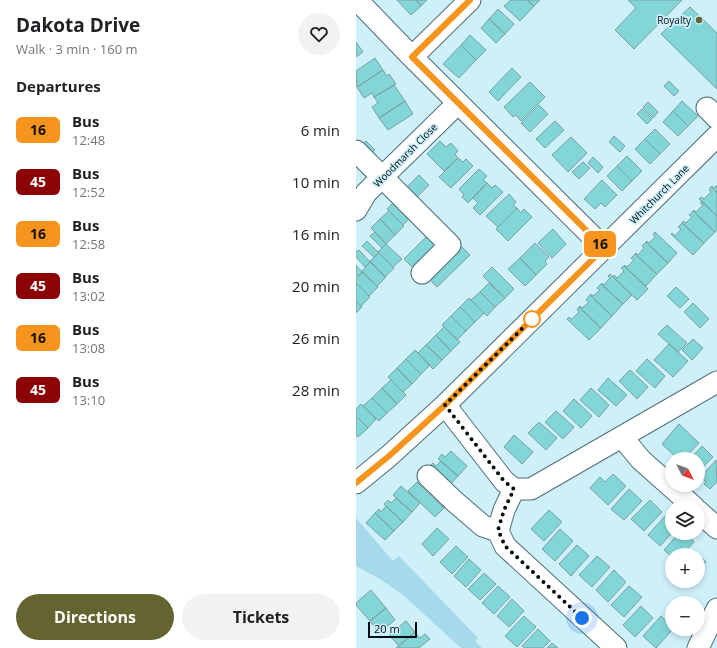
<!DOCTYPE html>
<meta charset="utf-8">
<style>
:root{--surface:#fff;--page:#f2f2f2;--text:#202124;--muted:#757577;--accent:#646431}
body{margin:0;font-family:"Open Sans",sans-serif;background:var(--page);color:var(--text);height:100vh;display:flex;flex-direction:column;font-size:15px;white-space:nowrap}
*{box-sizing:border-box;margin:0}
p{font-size:13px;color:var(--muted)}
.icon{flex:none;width:22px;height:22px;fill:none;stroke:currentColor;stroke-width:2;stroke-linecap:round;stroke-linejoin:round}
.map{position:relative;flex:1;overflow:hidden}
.side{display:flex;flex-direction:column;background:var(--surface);width:356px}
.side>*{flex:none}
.badge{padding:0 8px;border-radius:6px;font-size:14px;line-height:26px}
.needle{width:26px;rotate:132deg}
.controls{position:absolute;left:309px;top:452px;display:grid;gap:8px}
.controls a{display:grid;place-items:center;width:40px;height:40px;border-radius:50%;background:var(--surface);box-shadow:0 2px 6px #0003;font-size:20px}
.scale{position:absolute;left:12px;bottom:10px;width:49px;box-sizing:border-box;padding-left:4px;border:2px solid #030d11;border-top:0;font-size:11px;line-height:14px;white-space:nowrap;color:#030d11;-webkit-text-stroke:3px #cef0fb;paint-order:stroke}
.you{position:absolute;width:20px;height:20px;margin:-10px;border:3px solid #fff;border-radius:50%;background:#1a73e8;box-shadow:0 0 0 6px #1a73e833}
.map>.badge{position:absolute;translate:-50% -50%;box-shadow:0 0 0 2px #fff}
h2{padding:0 16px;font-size:15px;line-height:36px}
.round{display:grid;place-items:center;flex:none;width:42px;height:42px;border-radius:21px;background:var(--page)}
.overview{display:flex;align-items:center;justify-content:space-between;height:68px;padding:0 16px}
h1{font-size:19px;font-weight:700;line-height:30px}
.primary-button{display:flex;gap:8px;margin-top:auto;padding:8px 16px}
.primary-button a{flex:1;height:46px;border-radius:24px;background:var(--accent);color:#fff;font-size:16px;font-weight:700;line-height:46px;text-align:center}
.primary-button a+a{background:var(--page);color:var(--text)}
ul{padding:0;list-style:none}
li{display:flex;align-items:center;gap:12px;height:52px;padding:0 16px}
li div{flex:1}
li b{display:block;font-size:15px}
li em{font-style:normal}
li .badge{min-width:44px;font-weight:700;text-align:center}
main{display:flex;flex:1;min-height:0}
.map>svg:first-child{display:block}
.green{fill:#a6daea}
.building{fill:#82d6d7;stroke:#7c9f9f}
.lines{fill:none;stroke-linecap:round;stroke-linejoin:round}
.minor-casing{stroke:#4e6c75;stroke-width:23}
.minor{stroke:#fff;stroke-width:21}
.line-casing{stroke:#fff;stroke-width:9}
.line{stroke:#f7941e;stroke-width:6}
.walk{stroke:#030d11;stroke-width:4;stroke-dasharray:0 7.2}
.poi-dot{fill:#646431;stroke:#cef0fb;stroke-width:1.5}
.stop-dot{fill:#fff;stroke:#f7941e;stroke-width:2}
.labels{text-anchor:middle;stroke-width:3.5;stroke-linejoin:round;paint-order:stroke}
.poi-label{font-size:10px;fill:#030d11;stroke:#cef0fb;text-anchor:end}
.street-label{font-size:10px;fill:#030d11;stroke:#cef0fb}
</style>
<main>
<section class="side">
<div class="overview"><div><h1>Dakota Drive</h1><p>Walk · 3 min · 160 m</p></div><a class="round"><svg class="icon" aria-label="heart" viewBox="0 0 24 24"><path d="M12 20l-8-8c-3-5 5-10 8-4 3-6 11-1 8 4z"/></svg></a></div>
<h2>Departures</h2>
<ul>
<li><span class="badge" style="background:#f7941e;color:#111">16</span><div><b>Bus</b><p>12:48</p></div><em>6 min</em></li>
<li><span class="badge" style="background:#8b0304;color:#fff">45</span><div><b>Bus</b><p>12:52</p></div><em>10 min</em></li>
<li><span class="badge" style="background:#f7941e;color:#111">16</span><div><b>Bus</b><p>12:58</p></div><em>16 min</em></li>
<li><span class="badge" style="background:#8b0304;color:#fff">45</span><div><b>Bus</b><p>13:02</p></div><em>20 min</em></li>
<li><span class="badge" style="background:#f7941e;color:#111">16</span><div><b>Bus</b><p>13:08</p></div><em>26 min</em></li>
<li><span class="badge" style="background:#8b0304;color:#fff">45</span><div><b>Bus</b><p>13:10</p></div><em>28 min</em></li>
</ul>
<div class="primary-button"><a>Directions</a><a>Tickets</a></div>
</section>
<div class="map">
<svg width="361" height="648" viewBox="0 0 361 648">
<rect width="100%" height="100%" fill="#cef0fb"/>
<!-- green -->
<path class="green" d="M0,518L37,561L43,556L122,638L119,641L126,648H105L47,595L24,579L0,566Z"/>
<!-- building -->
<path class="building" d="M41,0H60L65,6L55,15Z
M60,0H71L65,6Z
M155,0H171L178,6L164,21L148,6Z
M171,0H184L178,6Z
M272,0H326L278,49L259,30L280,8Z
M334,7L361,33V89L305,34Z
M142,9L158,24L149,34L133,19Z
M133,19L149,34L140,43L125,28Z
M114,35L130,50L120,60L105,45Z
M0,42L7,52L0,57Z
M105,45L120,60L103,78L87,64Z
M19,58L27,70L1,87L0,71Z
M156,68L165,77L142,101L133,92Z
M27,70L31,76L33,74L40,84L18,97L16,93L8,98L1,87Z
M313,81L323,91L318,96L308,86Z
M174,82L189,97L165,121L160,115L157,117L148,107Z
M38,85L49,101L23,118L16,107L22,103L18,97Z
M49,101L57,114L32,130L23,118Z
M326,101L342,116L332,126L317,111Z
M292,102L302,112L297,118L287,108Z
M183,105L192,114L174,132L165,123Z
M286,109L296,119L291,124L281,114Z
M317,111L332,126L322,136L307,122Z
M199,121L208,130L189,148L180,139Z
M299,129L314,144L304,154L289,139Z
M258,136L269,146L264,152L253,142Z
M215,137L231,153L212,172L196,155Z
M289,139L304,154L294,164L279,149Z
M10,141L19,150L13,155L4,146Z
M84,141L90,147L95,143L102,151L99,154L102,158L88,171L71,154Z
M271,156L286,171L276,181L261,166Z
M237,157L247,167L242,173L232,163Z
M102,158L107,162L110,159L117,166L95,188L83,177Z
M227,162L234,168L223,179L216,172Z
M261,166L276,181L266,191L251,176Z
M123,169L131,176L127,180L131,183L112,203L106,197L108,195L103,189Z
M63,175L73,185L61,197L51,187Z
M246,180L261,195L249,207L245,203L239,209L228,199Z
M131,183L136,188L139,185L147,192L124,215L117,208L122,203L117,198Z
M361,185V193L355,187L356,186L358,188Z
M355,187L361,193V216L343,199L345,197L348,199L355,192L353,190Z
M153,194L160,202L157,205L161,208L142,227L130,216Z
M41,199L57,215L47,225L31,209Z
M346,201L361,216V229L359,232L337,211L338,210L340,212L347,205L344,203Z
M161,208L165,213L168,209L176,217L152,241L140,229Z
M33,211L48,226L39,235L24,219Z
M337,211L359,232L348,243L326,223L327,221L330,223L336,217L333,215Z
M24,219L39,235L30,244L15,228Z
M326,223L348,243L337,255L315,234L316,233L319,236L325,229L322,227Z
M197,229L210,244L196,258L182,243Z
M19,232L30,244L26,248L14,236Z
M299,232L321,253L312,263L290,242L291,241L293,243L299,237L297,234Z
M74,233L83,242L57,268L48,259Z
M11,241L23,253L18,257L6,246Z
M290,242L312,263L301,274L279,254L280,253L282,255L288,248L286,246Z
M179,243L193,257L189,261L191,264L180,275L164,258Z
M30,244L46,259L37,267L22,252Z
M105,246L114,255L81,287L72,278Z
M3,250L14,262L9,267L0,257V252Z
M23,253L38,268L29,277L14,261Z
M279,254L301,274L290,286L268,266L269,265L271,267L278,260L275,258Z
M164,258L180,275L169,286L152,269Z
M14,262L30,277L21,286L6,271Z
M0,265L6,272L2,277L0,275Z
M268,266L292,289L281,300L257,277L258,275L261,278L268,271L265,268Z
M136,267L158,289L149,298L127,276Z
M6,272L22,287L13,296L0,283V278Z
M254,274L276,295L267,304L245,284L246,283L248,285L254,278L252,276Z
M0,283L14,297L5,306L0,301Z
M133,283L149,298L139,307L124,292Z
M245,284L267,304L256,316L234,295L235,294L237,296L244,290L241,288Z
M320,287L333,299L324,308L311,296Z
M124,292L139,307L131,316L115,300Z
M234,295L256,316L245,328L223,307L224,306L226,308L233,302L230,300Z
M113,298L128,313L119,322L104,307Z
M0,301L6,307L0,313Z
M337,303L353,319L344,328L328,312Z
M104,307L119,322L110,331L95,316Z
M223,307L245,328L233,340L211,319L213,317L216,319L223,312L221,310Z
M95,316L110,331L101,340L86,325Z
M311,325L331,343L322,352L302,334Z
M88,327L104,342L95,351L80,335Z
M80,335L95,351L86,360L70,345Z
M337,339L347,348L336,360L326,350Z
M313,344L332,361L317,377L298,360Z
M70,345L86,360L77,369L62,353Z
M59,350L74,365L65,374L50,359Z
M50,359L65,374L56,384L41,368Z
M291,359L309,376L299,388L280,371Z
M41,368L56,384L47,392L32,377Z
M274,370L292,387L281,399L263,381Z
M252,378L271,395L260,406L242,390Z
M35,380L50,395L41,404L26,388Z
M26,388L41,404L31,413L16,398Z
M235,388L253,405L243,417L224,400Z
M16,398L31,413L23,421L7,406Z
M218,399L236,416L225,428L207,411Z
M5,404L20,419L12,428L0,416V409Z
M200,411L218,427L207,439L189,422Z
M0,416L12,428L2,437L0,435Z
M183,422L201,438L190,450L172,433Z
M323,424L343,443L328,459H322L306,444Z
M158,435L177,452L166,464L148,447Z
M346,446L357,457L342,472V459H334Z
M95,451L111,466L102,476L82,459L86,454L89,457Z
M360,460L361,482L354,489L348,484L350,482L345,477Z
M85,461L102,476L93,486L73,467L77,463L80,466Z
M257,474L270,486L252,505L234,488L244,477L249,482Z
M61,482L88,508L79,517L52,491Z
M45,486L64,503L56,512L37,495Z
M273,489L286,501L268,520L255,509Z
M40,498L56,512L47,522L28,504L32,500L35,503Z
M294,500L306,512L288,531L275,519Z
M30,506L47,522L38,531L19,513L23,509L25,512Z
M193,510L206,522L188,541L175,529Z
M19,513L38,531L29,540L10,523Z
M310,515L316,521V533L304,546L292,535Z
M81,528L93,539L77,556L66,544Z
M204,529L217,541L199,561L186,549Z
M323,533H329L338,542L326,555H316V557L308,550Z
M221,545L233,556L215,576L203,564Z
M100,546L112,557L96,574L84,562Z
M338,550L350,562L342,571V555H333Z
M241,556L254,567L236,587L223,575Z
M113,559L125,570L110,587L98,576Z
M258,570L270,582L252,602L240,590Z
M128,573L140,584L124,600L112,589Z
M142,586L154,597L138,614L126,603Z
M273,586L286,597L268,617L255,605Z
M15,590L30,608L14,621L0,605V603Z
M156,599L168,611L153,627L141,616Z
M285,606L297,618L279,637L267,625Z
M30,608L39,620L23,633L14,621Z
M168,616L180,627L161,647L149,636Z
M305,616L316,626V629H317L300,648L287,636Z
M50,621L59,632L43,646L33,635Z
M182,629L194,641L187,648H169L166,646Z
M59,632L64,638L69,634L74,639L63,648H40Z
M196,643L202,648H191Z"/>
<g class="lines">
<!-- minor casing -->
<g class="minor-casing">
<path id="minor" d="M1,0L56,57L248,248
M56,57L114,0
M351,108L361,118
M0,151L94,245L66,273
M0,210L10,193L102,103
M89,405L148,481L158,489H175L361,382
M266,437L285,460L338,507
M72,476L98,501L127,526L142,531
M0,483L33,456L89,405L361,136
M158,489L148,510L142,531L149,546L260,648
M342,511L361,528
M342,648L361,609"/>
</g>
<!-- minor -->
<use href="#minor" class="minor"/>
</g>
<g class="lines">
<!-- line casing -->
<g class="line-casing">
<path id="line" d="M0,483L33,456L89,405L248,248L56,57L114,0"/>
</g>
<!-- line -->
<use href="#line" class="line"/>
<!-- walk -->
<path class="walk" d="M176,319L89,405L148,481L158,489L148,510L142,530L149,546L226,618"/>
</g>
<!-- markers -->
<circle class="poi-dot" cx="343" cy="20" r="4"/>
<circle class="stop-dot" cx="176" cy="319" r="8"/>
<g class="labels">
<!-- poi labels -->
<g class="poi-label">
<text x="335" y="24">Royalty</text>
</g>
<!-- street labels -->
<g class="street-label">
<text transform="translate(49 155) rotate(-45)" y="4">Woodmarsh Close</text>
<text transform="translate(303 194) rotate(-45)" y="4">Whitchurch Lane</text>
</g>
</g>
</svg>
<div class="controls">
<a><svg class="needle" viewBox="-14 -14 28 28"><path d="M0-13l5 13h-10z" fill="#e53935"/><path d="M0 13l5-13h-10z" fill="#757577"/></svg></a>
<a><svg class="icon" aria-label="layers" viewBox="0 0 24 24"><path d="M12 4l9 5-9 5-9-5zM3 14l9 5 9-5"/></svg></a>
<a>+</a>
<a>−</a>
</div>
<div class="scale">20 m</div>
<div class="you" style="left:226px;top:618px"></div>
<b class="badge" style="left:244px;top:244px;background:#f7941e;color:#111">16</b>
</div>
</main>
